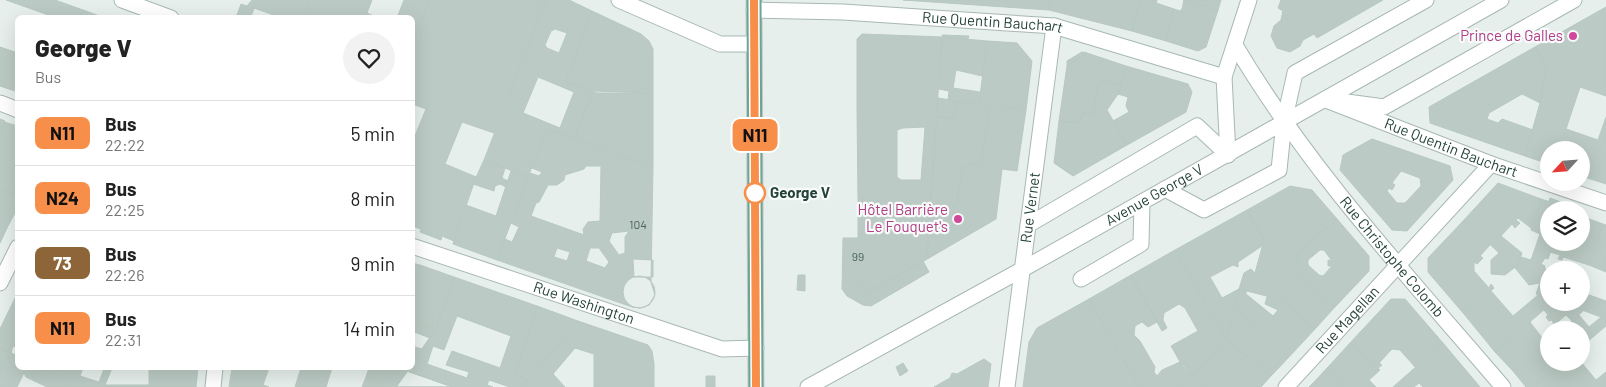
<!DOCTYPE html>
<meta charset="utf-8">
<style>
:root{--surface:#fff;--page:#f2f2f2;--text:#222;--muted:#767676;--line:#e0e0e0}
body{margin:0;font-family:Barlow,sans-serif;background:var(--page);color:var(--text);height:100vh;display:flex;flex-direction:column;font-size:19px;white-space:nowrap}
*{box-sizing:border-box;margin:0}
p{font-size:16px;color:var(--muted)}
.icon{flex:none;width:28px;height:28px;fill:none;stroke:currentColor;stroke-width:2;stroke-linecap:round;stroke-linejoin:round}
.map{position:relative;flex:1;overflow:hidden}
.details{position:absolute;left:15px;top:15px;width:400px;height:355px;display:flex;flex-direction:column;background:var(--surface);border-radius:8px;box-shadow:0 5px 20px #0002}
.details>*{flex:none}
.badge{padding:0 10px;border-radius:8px;font-size:18px;line-height:32px}
.needle{width:32px;rotate:244deg}
.fabs{position:absolute;left:1540px;top:141px;display:grid;gap:10px}
.fabs a{display:grid;place-items:center;width:50px;height:50px;border-radius:50%;background:var(--surface);box-shadow:0 5px 20px #0002;font-size:25px}
.map>.badge{position:absolute;translate:-50% -50%;box-shadow:0 0 0 2px #fff}
.round{display:grid;place-items:center;flex:none;width:52px;height:52px;border-radius:26px;background:var(--page)}
.head{display:flex;align-items:center;justify-content:space-between;height:85px;padding:0 20px}
h1{font-size:24px;font-weight:800;line-height:38px}
ul{padding:0;list-style:none}
li{display:flex;align-items:center;gap:15px;height:65px;padding:0 20px;border-top:1px solid var(--line)}
li div{flex:1}
li b{display:block;font-size:19px}
li em{font-style:normal}
li .badge{min-width:55px;font-weight:700;text-align:center}
.map>svg:first-child{display:block}
.building{fill:#bbcac4;stroke:#b8c9c2;fill-rule:evenodd}
.lines{fill:none;stroke-linecap:round;stroke-linejoin:round}
.minor-casing{stroke:#a8b8b2;stroke-width:17}
.major-casing{stroke:#c2cac8;stroke-width:17}
.minor{stroke:#fff;stroke-width:15}
.major{stroke:#6aa596;stroke-width:15}
.line-casing{stroke:#fff;stroke-width:11}
.line{stroke:#f78f4b;stroke-width:8}
.hotel-dot{fill:#d1479c;stroke:#f7fbf9;stroke-width:2}
.stop-dot{fill:#fff;stroke:#f78f4b;stroke-width:2.5}
.labels{text-anchor:middle;stroke-width:4.5;stroke-linejoin:round;paint-order:stroke}
.number-label{font-size:12px;fill:#4a645c}
.street-label{font-size:15px;fill:#24423a;stroke:#f7fbf9}
.hotel-label{font-size:15px;fill:#b23c85;stroke:#f7fbf9;text-anchor:end}
.stop-label{font-size:15px;font-weight:bold;fill:#24423a;stroke:#f7fbf9;text-anchor:start}
</style>
<div class="map">
<svg width="1606" height="387" viewBox="0 0 1606 387">
<rect width="100%" height="100%" fill="#e6efeb"/>
<!-- building -->
<path class="building" d="M6,0H55L83,10L81,18H57Z
M252,0H258L250,18L237,15L241,4L247,6Z
M258,0H309L302,18H282L254,8Z
M309,0H372L365,18H302Z
M404,0H430L412,46V18H397Z
M430,0H546L494,133L462,122L445,164L476,177L454,241L442,236L441,240L420,232L421,229L412,226V143L426,109L412,104V46Z
M546,0H569L592,11L566,81L593,91L574,139L547,129L528,177L484,160ZM555,29L567,33L559,53L547,48L545,45L551,31ZM538,77L574,92L560,128L523,113Z
M903,0H1051L1049,10Z
M1051,0H1140L1132,31L1049,10Z
M1140,0H1157L1156,3L1174,9L1166,41L1132,31Z
M1183,0H1221L1218,10Z
M1184,0L1218,10L1206,47L1198,51L1166,41L1174,9L1180,11L1182,9Z
M1281,0H1383L1317,38L1314,34L1303,40L1300,46L1290,52L1277,48L1271,36L1274,26L1281,20L1283,11L1278,8Z
M1606,7V96L1580,87L1566,129L1598,140L1606,117V184L1581,176V150H1549V164L1525,156L1540,103L1546,66L1535,47Z
M83,10L105,18H81Z
M592,11L641,34L649,41L653,49V93H597L566,81Z
M367,13L378,18H365Z
M862,34L942,37L937,109H857V39Z
M942,35L969,36L968,39L943,37Z
M942,37L987,41L982,76L956,70L953,88L980,92L979,104L948,100L949,91L939,89Z
M987,41L1017,43L1032,61L1026,110L979,104Z
M0,47L18,53V92L0,86Z
M1535,47L1546,66L1540,103L1522,94L1489,113L1487,119L1498,123L1502,119L1533,130L1525,156L1430,123L1429,107Z
M1082,52L1087,53L1067,66V61Z
M1087,53L1126,66L1121,85L1103,80L1101,85H1098L1093,114L1082,113L1080,123L1059,121L1067,66Z
M1126,66L1188,84L1192,92L1186,112L1127,145L1113,121L1129,112L1126,106L1128,97L1118,94Z
M1103,80L1121,85L1118,94L1107,110L1127,145L1073,176L1054,163L1059,121L1080,123L1082,113L1093,114L1098,85H1101Z
M593,91L653,93V166L574,139Z
M938,98L957,101L955,116L952,118L937,117Z
M957,101L990,105L981,165L970,164L962,169L957,199L959,202L947,211L930,209L937,117L952,118L955,116Z
M990,105L1026,110L1017,171L1002,169L996,219L929,258L927,255L930,209L947,211L959,202L957,199L962,169L970,164L981,165Z
M857,109H937L931,198H858ZM925,127L921,180H901L897,177V130L903,128Z
M0,119L5,121L0,132Z
M4,122L18,126V195L0,189V132Z
M547,129L653,166L651,282L655,295L649,305L641,308L632,307L497,260L505,239L512,242L519,227L511,223L530,173L539,176L542,172L532,168ZM586,166H601L600,221L588,222L583,229L584,235L531,216L536,203L539,202L548,185H557L564,180L565,175L584,169ZM629,231L625,237V253L619,255L609,241L612,233ZM557,248L570,252L567,261L554,257ZM590,248H599L609,262L605,268L586,261Z
M1372,139L1450,166L1453,180L1407,231L1392,230L1340,170L1343,155ZM1401,171L1420,178L1421,186L1405,203H1397L1387,191L1389,188L1392,190L1395,185L1392,183Z
M484,160L505,168L502,178L508,181L506,187L500,184L495,186L494,191L473,184Z
M511,171L528,177L497,260L453,244L466,205L496,216Z
M1498,183L1541,199L1531,228L1518,218L1516,220L1520,223L1515,228L1512,224L1501,236L1522,253L1516,269L1464,220Z
M1290,186L1312,190L1337,219L1297,253L1301,276L1278,299L1239,289L1244,273L1251,269L1255,273L1264,240L1247,210Z
M0,189L18,195V207L7,228L0,226Z
M858,198H931L927,255L929,258L869,292L858,285Z
M1550,198L1566,204L1565,207L1549,201Z
M1541,199L1566,207L1565,210H1549V242H1554L1548,259L1545,258L1541,264L1545,266L1539,283L1529,285L1516,269L1521,257L1531,260L1540,234L1531,230Z
M1247,210L1264,240L1262,246L1238,262V267L1233,265L1210,277L1222,298L1239,289L1226,339L1175,250Z
M1581,216L1603,224L1589,265L1563,257L1562,260L1558,259L1560,255L1550,252L1554,242H1581Z
M1337,219L1369,256V271L1335,307L1300,275L1297,253ZM1320,250H1324L1332,261L1328,260V266H1332L1323,276L1319,275L1308,265V260Z
M1464,220L1490,245L1480,256L1483,258L1477,264L1474,262V271L1489,288L1491,284L1494,288L1464,314L1428,272V258Z
M1603,224L1606,225V272L1589,265Z
M0,226L7,228L0,243Z
M843,238H858V285L869,292L923,261L929,272L871,306L863,305L847,296L842,289Z
M1175,250L1226,339L1193,376L1183,367L1171,346L1198,331L1185,308L1179,304L1164,313L1163,320L1167,328L1162,331L1131,275Z
M1499,253L1514,268L1505,275L1491,274V260Z
M633,259L653,260V277H634Z
M412,263L420,265L412,288Z
M420,265L454,277L435,330L412,323V288Z
M1545,268L1549,274V299L1536,294Z
M798,275H805V291L797,290Z
M1131,275L1157,322L1148,327L1142,322L1135,326L1134,335L1140,341L1155,367L1154,372L1157,376L1162,370L1180,362L1190,373L1174,387H1139L1089,299Z
M1301,276L1335,307L1315,329L1283,301L1278,299Z
M623 292a16 16 0 1 1 32 0a16 16 0 1 1-32 0Z
M454,277L537,306L515,374L528,380L522,387H510L489,380L487,385L493,387H453L407,371L412,368V363L435,330ZM457,316L511,336L500,368L452,351L446,365L469,372L467,378L427,364L433,346L444,350Z
M1239,289L1246,291V294L1273,316L1278,310L1265,304L1267,297L1283,301L1315,329L1289,357L1235,307Z
M1491,291L1513,316L1538,295L1549,299V302H1553L1495,352L1464,314Z
M18,292V348L13,346L11,353L0,348V329Z
M1581,292L1606,301V319L1574,307L1575,302H1581Z
M1089,299L1139,387H1023L1029,342L1037,328Z
M1391,299H1405L1443,343L1415,367L1400,350L1392,349L1379,363L1382,365L1378,368L1350,343Z
M1553,302H1559L1583,311L1572,321L1566,315L1554,325L1552,320L1549,321L1546,317L1548,315L1544,310Z
M1559,302H1575L1574,307Z
M537,306L578,321L528,380L515,374Z
M1235,307L1289,357L1271,376L1226,339Z
M1579,315L1589,327L1601,317L1606,319V326L1581,347V330H1561Z
M578,321L648,345L652,351L654,364V387H594V354L575,348L553,374L565,387H522Z
M1530,322L1546,343L1513,371L1495,352Z
M412,323L435,330L430,338L412,331Z
M1226,339L1271,376L1261,387H1206L1193,376Z
M1549,341V362H1563L1534,387H1526L1513,371Z
M1350,343L1380,370L1369,380L1376,387H1345L1328,367Z
M1443,343L1480,387H1423L1419,383L1414,387H1393Z
M412,346L422,349L412,363Z
M0,348L18,356V368H41L67,380L65,387H47L26,377L24,373L17,387H0Z
M984,359L991,364L988,387H934L950,378L952,373L957,374Z
M1563,362H1581L1596,380L1606,372V387H1534Z
M903,363L908,371L900,376L896,367Z
M1328,367L1345,387H1309L1315,381Z
M41,368H72L67,380Z
M72,368H83L80,376L99,382L104,369L89,368H112L105,385H149V368H198L196,387H65Z
M232,368H269L263,385L269,387H229Z
M301,368H332L326,387H295Z
M369,368H410L396,387L366,377Z
M407,371L453,387H396Z
M407,371L453,387H396Z
M1190,373L1206,387H1174Z
M706,376H715V387H706Z
M366,377L393,387H362Z"/>
<g class="lines">
<!-- minor casing -->
<g class="minor-casing">
<g id="minor">
<path d="M122,0L171,18"/>
<path d="M619,0L720,44H754"/>
<path id="s1" d="M754,10L843,12L1054,26L1224,77"/>
<path id="s2" d="M1235,45C1309,170 1409,277 1503,387"/>
<path id="s3" d="M1326,100L1491,164L1606,203"/>
<path d="M1347,102L1384,107L1574,0"/>
<path d="M0,103L18,110"/>
<path d="M1228,155L1224,77L1249,0"/>
<path d="M1165,189L1204,210L1279,170L1284,122L1295,73L1426,0"/>
<path d="M1028,225L1197,126L1228,155"/>
<path id="s4" d="M412,246L722,349L756,348"/>
<path d="M1081,279L1141,244L1142,202"/>
<path d="M0,283L18,247"/>
<path d="M213,387L215,368"/>
<path id="s5" d="M808,387L1023,269L1501,0"/>
<path id="s6" d="M1007,387L1054,26"/>
<path id="s7" d="M1286,387L1491,164"/>
</g>
</g>
<!-- major casing -->
<g class="major-casing">
<path id="major" d="M754,0L756,387"/>
</g>
<!-- minor -->
<use href="#minor" class="minor"/>
<!-- major -->
<use href="#major" class="major"/>
</g>
<g class="lines">
<!-- line casing -->
<g class="line-casing">
<path id="line" d="M754,0L756,387"/>
</g>
<!-- line -->
<use href="#line" class="line"/>
</g>
<!-- markers -->
<g class="hotel-dot">
<circle cx="1573" cy="36" r="5"/>
<circle cx="958" cy="219" r="5"/>
</g>
<circle class="stop-dot" cx="755" cy="193" r="10"/>
<g class="labels">
<!-- number labels -->
<g class="number-label">
<text x="638" y="229">104</text>
<text x="858" y="261">99</text>
</g>
<!-- street labels -->
<g class="street-label">
<text dy="5" stroke="none"><textPath href="#s1" startOffset="239">Rue Quentin Bauchart</textPath></text>
<text dy="5" stroke="none"><textPath href="#s3" startOffset="134">Rue Quentin Bauchart</textPath></text>
<text dy="5" stroke="none"><textPath href="#s5" startOffset="396">Avenue George V</textPath></text>
<text dy="5" stroke="none"><textPath href="#s6" startOffset="181">Rue Vernet</textPath></text>
<text dy="5" stroke="none"><textPath href="#s2" startOffset="264">Rue Christophe Colomb</textPath></text>
<text dy="5" stroke="none"><textPath href="#s4" startOffset="181">Rue Washington</textPath></text>
<text dy="5" stroke="none"><textPath href="#s7" startOffset="91">Rue Magellan</textPath></text>
</g>
<!-- hotel labels -->
<g class="hotel-label">
<text x="1563" y="41">Prince de Galles</text>
<text x="948" y="215">Hôtel Barrière<tspan x="948" dy="17">Le Fouquet's</tspan></text>
</g>
<!-- stop labels -->
<g class="stop-label">
<text x="770" y="198">George V</text>
</g>
</g>
</svg>
<div class="fabs">
<a><svg class="needle" viewBox="-14 -14 28 28"><path d="M0-13l5 13h-10z" fill="#e53935"/><path d="M0 13l5-13h-10z" fill="#767676"/></svg></a>
<a><svg class="icon" aria-label="layers" viewBox="0 0 24 24"><path d="M12 4l9 5-9 5-9-5zM3 14l9 5 9-5"/></svg></a>
<a>+</a>
<a>−</a>
</div>
<b class="badge" style="left:755px;top:135px;background:#f78f4b;color:#111">N11</b>
<section class="details">
<div class="head"><div><h1>George V</h1><p>Bus</p></div><a class="round"><svg class="icon" aria-label="heart" viewBox="0 0 24 24"><path d="M12 20l-8-8c-3-5 5-10 8-4 3-6 11-1 8 4z"/></svg></a></div>
<ul>
<li><span class="badge" style="background:#f78f4b;color:#111">N11</span><div><b>Bus</b><p>22:22</p></div><em>5 min</em></li>
<li><span class="badge" style="background:#f78f4b;color:#111">N24</span><div><b>Bus</b><p>22:25</p></div><em>8 min</em></li>
<li><span class="badge" style="background:#8d6538;color:#fff">73</span><div><b>Bus</b><p>22:26</p></div><em>9 min</em></li>
<li><span class="badge" style="background:#f78f4b;color:#111">N11</span><div><b>Bus</b><p>22:31</p></div><em>14 min</em></li>
</ul>
</section>
</div>
